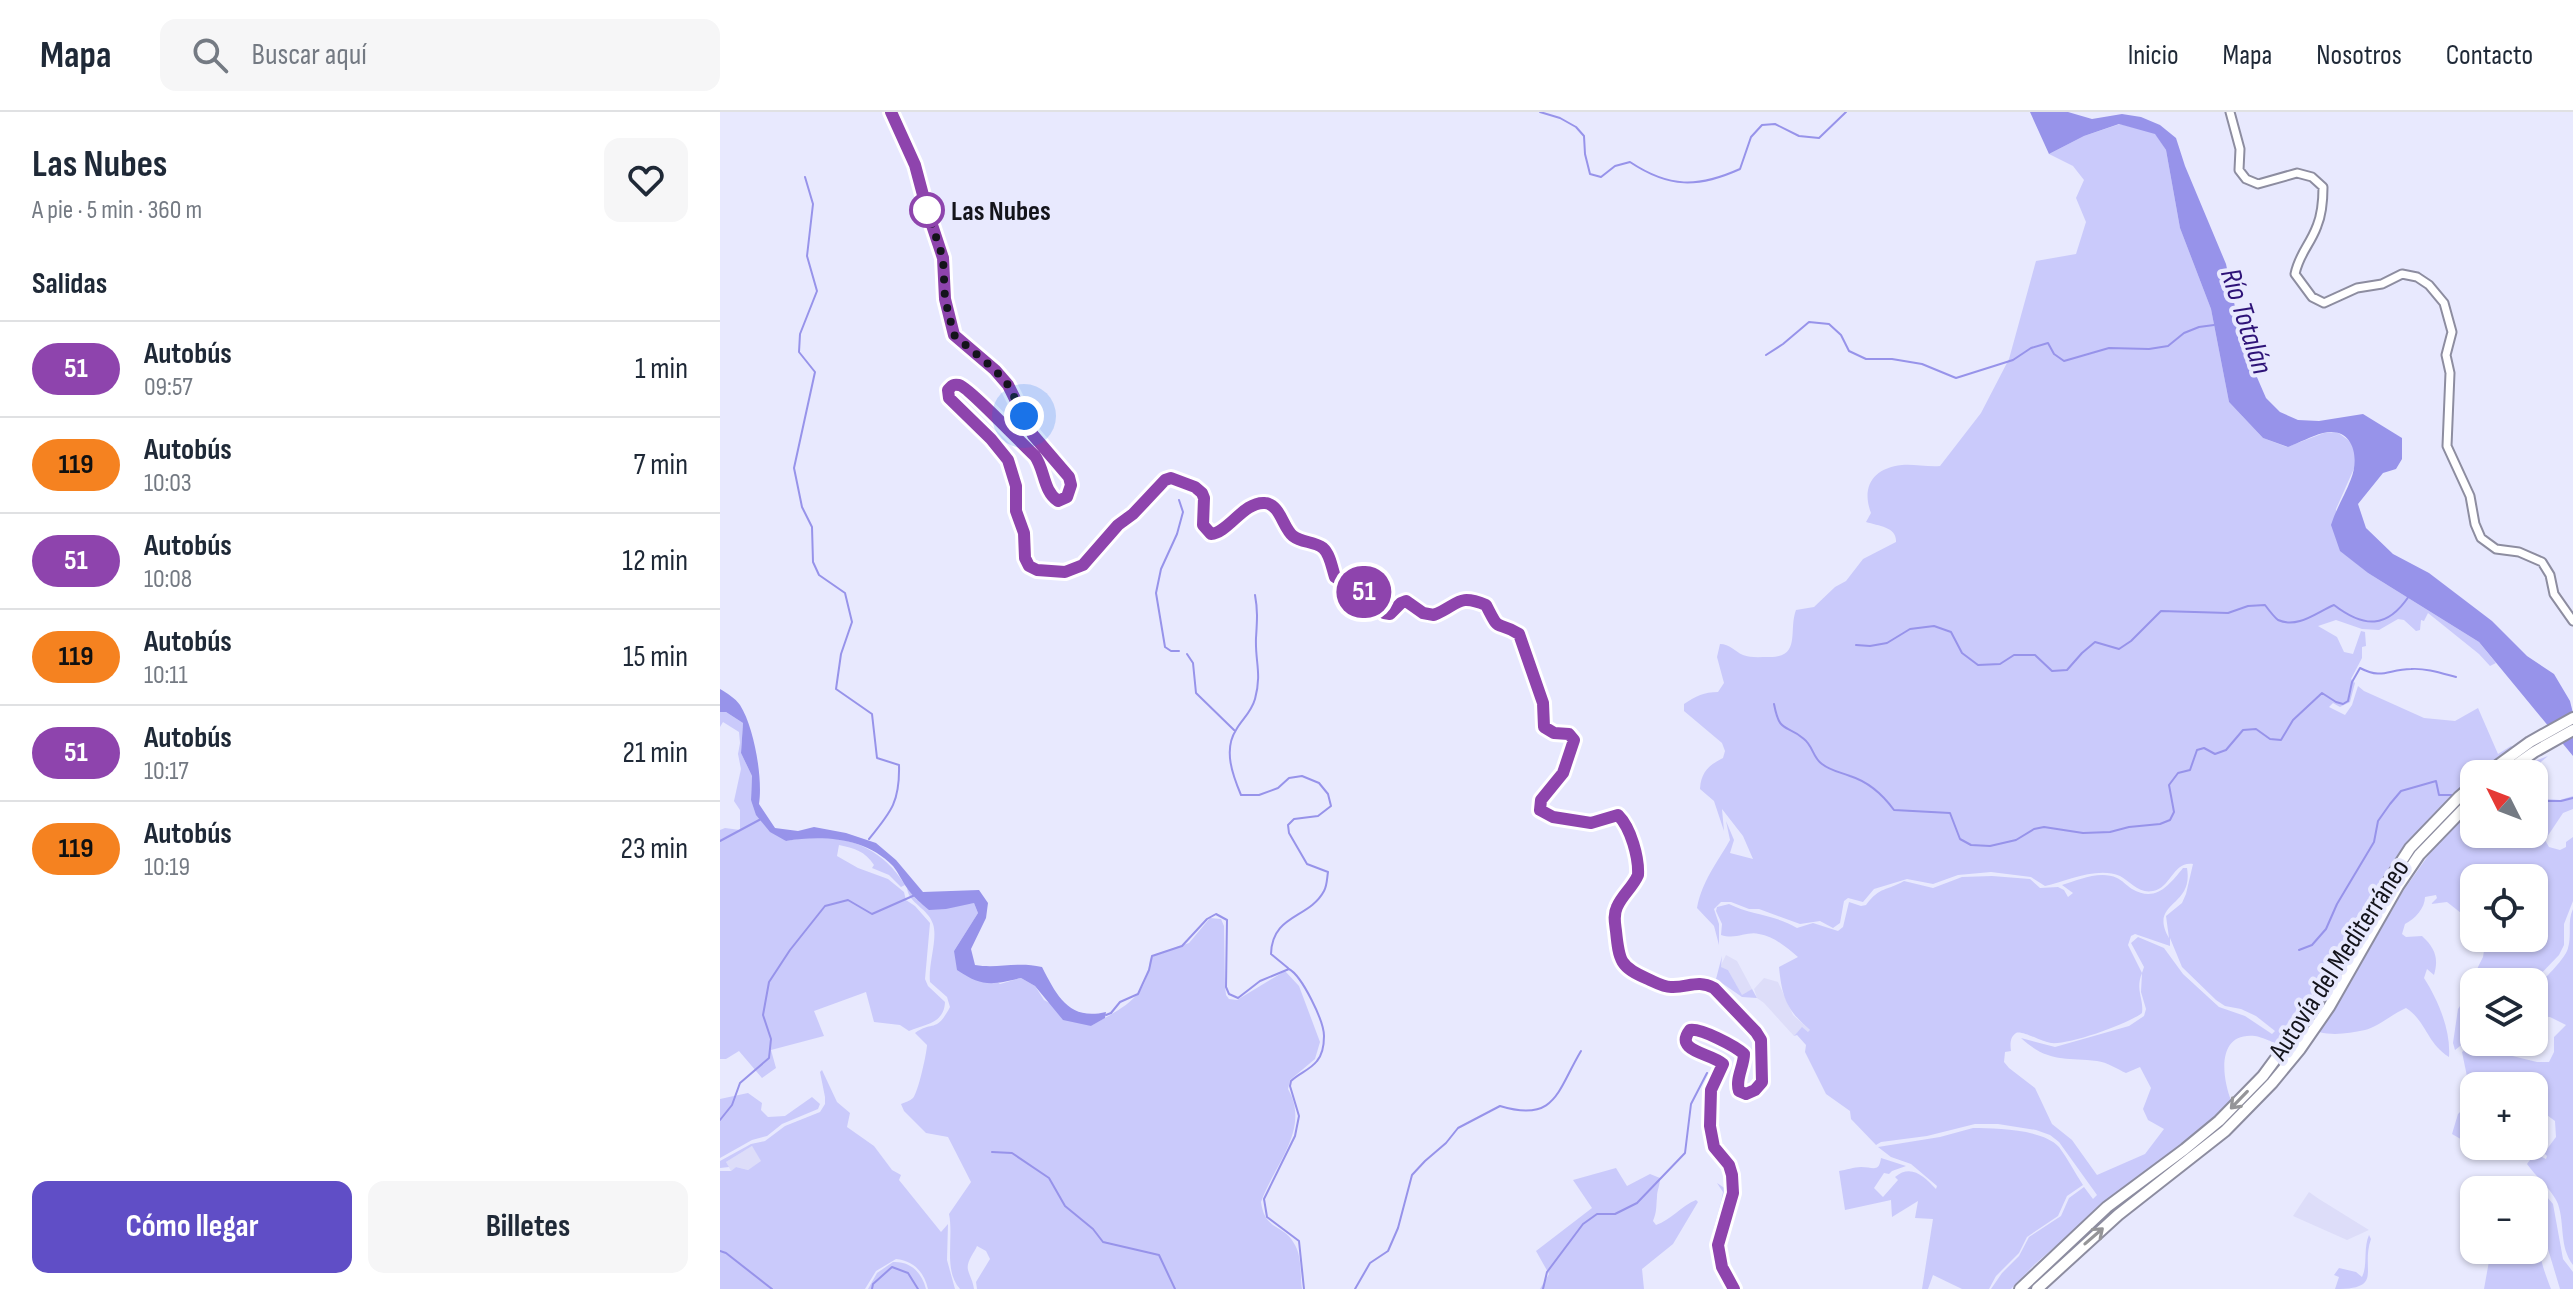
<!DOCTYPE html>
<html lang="es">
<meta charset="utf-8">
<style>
:root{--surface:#fff;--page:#f6f6f7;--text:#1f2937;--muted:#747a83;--line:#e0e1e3;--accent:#604ec6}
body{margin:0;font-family:"Sofia Sans Condensed",sans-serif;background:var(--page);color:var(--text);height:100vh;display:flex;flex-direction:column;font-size:30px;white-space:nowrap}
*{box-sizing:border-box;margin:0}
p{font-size:26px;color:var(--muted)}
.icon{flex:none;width:44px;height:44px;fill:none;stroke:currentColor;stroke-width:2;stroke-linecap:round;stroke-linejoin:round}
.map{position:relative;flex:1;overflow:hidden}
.drawer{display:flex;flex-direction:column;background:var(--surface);width:720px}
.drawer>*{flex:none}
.badge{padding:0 16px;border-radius:26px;font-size:28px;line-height:52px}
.needle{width:52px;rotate:312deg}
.fabs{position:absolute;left:1740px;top:648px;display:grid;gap:16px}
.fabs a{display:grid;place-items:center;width:88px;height:88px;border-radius:16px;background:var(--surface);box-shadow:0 2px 6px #0004;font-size:40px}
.you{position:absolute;width:40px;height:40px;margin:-20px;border:6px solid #fff;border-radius:50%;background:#1a73e8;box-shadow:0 0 0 12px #1a73e833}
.map>.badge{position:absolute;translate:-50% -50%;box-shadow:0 0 0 4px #fff}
h2{padding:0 32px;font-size:30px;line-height:72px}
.round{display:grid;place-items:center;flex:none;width:84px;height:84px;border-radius:16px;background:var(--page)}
.headline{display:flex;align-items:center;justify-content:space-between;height:136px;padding:0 32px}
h1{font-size:38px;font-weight:700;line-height:60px}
.cta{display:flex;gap:16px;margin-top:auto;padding:16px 32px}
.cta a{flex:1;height:92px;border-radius:16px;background:var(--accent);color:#fff;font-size:32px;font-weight:700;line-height:92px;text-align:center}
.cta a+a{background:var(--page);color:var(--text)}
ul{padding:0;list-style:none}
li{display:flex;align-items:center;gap:24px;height:96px;padding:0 32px;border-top:2px solid var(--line)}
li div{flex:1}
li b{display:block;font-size:30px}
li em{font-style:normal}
li .badge{min-width:88px;font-weight:700;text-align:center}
header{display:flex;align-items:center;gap:48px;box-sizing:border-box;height:112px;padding:0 40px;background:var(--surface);border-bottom:2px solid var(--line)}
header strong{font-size:38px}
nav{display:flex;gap:44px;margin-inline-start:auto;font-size:28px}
.search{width:560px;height:72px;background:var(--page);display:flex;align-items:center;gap:20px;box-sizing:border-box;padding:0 28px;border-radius:16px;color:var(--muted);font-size:30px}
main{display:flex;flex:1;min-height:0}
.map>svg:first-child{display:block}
.built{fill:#ddddf9}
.green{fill:#cacafb;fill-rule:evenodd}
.water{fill:#9793ea}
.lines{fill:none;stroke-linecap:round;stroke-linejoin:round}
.stream{stroke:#9793ea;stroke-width:2}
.secondary-casing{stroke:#8d8da0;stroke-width:11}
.highway-casing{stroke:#8d8da0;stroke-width:14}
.secondary{stroke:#fff;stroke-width:7}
.highway{stroke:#fff;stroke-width:10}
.oneway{stroke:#959598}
.line-casing{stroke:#fff;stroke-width:18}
.line{stroke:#8e44ad;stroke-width:12}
.walk{stroke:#14141b;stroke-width:8;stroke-dasharray:0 14.4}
.stop-dot{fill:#fff;stroke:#8e44ad;stroke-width:4}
.labels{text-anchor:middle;stroke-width:8;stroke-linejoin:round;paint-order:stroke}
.stop-label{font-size:28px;font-weight:bold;fill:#14141b;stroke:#e8e9fe;text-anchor:start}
.street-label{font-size:28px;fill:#14141b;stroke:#e8e9fe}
.water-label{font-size:30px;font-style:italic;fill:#2e1378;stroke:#e8e9fe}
</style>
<header>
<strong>Mapa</strong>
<div class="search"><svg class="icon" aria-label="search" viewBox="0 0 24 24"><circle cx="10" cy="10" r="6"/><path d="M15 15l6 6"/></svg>Buscar aquí</div>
<nav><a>Inicio</a><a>Mapa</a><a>Nosotros</a><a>Contacto</a></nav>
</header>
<main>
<section class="drawer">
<div class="headline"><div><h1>Las Nubes</h1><p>A pie · 5 min · 360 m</p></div><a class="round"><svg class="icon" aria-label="heart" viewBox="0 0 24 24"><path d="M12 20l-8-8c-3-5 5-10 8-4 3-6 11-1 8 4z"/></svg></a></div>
<h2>Salidas</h2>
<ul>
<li><span class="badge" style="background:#8e44ad;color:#fff">51</span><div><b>Autobús</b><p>09:57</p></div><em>1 min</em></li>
<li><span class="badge" style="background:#f58220;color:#111">119</span><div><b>Autobús</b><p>10:03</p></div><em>7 min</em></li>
<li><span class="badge" style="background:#8e44ad;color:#fff">51</span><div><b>Autobús</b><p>10:08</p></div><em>12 min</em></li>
<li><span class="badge" style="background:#f58220;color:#111">119</span><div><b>Autobús</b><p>10:11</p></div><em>15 min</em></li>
<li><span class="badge" style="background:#8e44ad;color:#fff">51</span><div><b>Autobús</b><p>10:17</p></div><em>21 min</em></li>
<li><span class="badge" style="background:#f58220;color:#111">119</span><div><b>Autobús</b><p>10:19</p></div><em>23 min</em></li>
</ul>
<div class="cta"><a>Cómo llegar</a><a>Billetes</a></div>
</section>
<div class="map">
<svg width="1853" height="1177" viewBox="0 0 1853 1177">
<rect width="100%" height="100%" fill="#e8e9fe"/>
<!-- built -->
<path class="built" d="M1006,843L1017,849L1032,877L1022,884L1008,858L1000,855Z
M1044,866L1058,870L1073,903L1091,919L1089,921L1082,916L1074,924L1044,891L1037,886L1034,877Z
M32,1034L42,1049L28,1058L16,1055L11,1059L6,1050Z
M1589,1080L1599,1087L1649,1118L1627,1128L1573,1104Z"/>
<!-- green -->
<path class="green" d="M1400,12L1435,21L1446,38L1460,116L1491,197L1509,290L1543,326L1567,335L1604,321L1617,320L1631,330L1636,340V352L1616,397L1620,438L1648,461L1759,530L1776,551L1770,554L1759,542L1708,501L1704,509L1701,508L1700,518L1696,519L1684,508L1678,507L1659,518L1642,517L1616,508L1598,514L1617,525L1624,540L1633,542L1641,519L1645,520L1646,534L1642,535V546L1631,567L1635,571L1630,590L1620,595L1613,591L1609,595L1625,603L1632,593L1638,574L1644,579L1704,606L1735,609L1758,596L1778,642L1791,634L1815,649L1828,644L1807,662H1754V722H1814V686L1840,688L1853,684V697L1843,701L1825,728L1829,735L1840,738L1846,735V730L1853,725V789L1844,812V833L1839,843L1813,870H1754V923L1735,938L1733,931L1738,897L1751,878L1758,855L1763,845L1764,839L1758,826H1814V766H1754V805L1741,801L1727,790L1711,792L1717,786L1716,783L1705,785C1705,796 1695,807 1685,812L1682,822L1686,825L1702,824C1715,836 1719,846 1714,863L1707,857L1704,866C1718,888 1731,918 1729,945C1706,930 1707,910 1686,896C1674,901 1656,916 1645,918C1629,921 1615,924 1599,920L1612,902L1681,782L1722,724L1709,711C1646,776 1611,860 1559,933C1552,930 1542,925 1535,924C1496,920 1502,965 1511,988L1468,1031L1388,1089L1315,1152L1291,1177H1271L1282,1161L1299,1144L1309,1125L1341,1104L1349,1086L1364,1075L1373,1087L1377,1083L1339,1030L1330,1023L1316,1018L1278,1012H1255L1207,1024L1161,1030L1156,1033L1131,1007L1130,999L1106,982L1085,940L1086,933L1077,923L1074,924L1082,915L1088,920L1090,918C1067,898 1062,886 1059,855L1078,845C1067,836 1054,824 1039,822C1027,819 1016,828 1001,823L1002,812L996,799L997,795L1009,792C1031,803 1056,803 1077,816L1093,811L1118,819L1123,815L1129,790L1141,794L1146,793C1160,774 1167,779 1184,769L1213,776L1242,765L1272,764L1310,767L1320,776L1338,775L1344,778L1348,785L1353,781L1342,773C1358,768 1380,758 1397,766C1402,768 1407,774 1412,777C1436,791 1449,773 1463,756H1467C1474,796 1428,789 1449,826L1446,804L1462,791L1466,782L1473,752C1453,749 1451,776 1433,779C1419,782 1411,770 1400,764C1378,754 1346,769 1325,774L1311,765L1271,760L1238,763L1213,772L1187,767L1154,777L1143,790L1128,786L1124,789L1120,811L1113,816L1100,809L1080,812L1039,797H1029L1011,790H1001L994,797L999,812V833L994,814L977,796C982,769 997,751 1010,728L1006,709L1014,728L1010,741L1033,747L1023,724L1002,697L1004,719L994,689L980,677C981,660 989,653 1003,646L1005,639L1002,631L964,599V592C976,584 984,580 998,580L1004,571L997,545L1000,532C1010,532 1014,539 1023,543C1030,546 1040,545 1048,545C1082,546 1068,519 1076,498L1094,495L1115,475L1126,469L1143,447L1176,430C1177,415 1159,414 1146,410L1151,401C1141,375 1153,356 1182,353C1194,352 1207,355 1220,354L1261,301L1289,247L1316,149L1356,142L1366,110L1356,86L1364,68L1353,54L1329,42L1364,24ZM1415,822L1450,834V826L1462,855L1496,888L1505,894L1521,897L1536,904L1555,919L1552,922L1525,904L1499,895L1463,862L1444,836L1418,825L1411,831L1424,855L1422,861L1408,833L1411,824ZM1422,861L1421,880L1426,897L1424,904L1409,914L1335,935L1301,926C1328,951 1345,945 1377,949C1387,950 1397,957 1406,961L1420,955L1431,976L1423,997L1428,1008L1444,1017L1425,1042L1377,1063L1352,1028L1332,1012L1315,976L1289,956L1284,950L1285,940L1291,939C1290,932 1290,925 1296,921C1302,918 1322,930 1331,931C1349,933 1408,912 1422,901C1424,886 1415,878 1422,861Z
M0,600H6L23,611L21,641L32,664L31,688L66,729C115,720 157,728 185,773L181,775L169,763L152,756L154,753C145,739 134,736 119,733L117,744L138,756L168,767L184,780L186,788L195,794L210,811L205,867L208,874L225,890C224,912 205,912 189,919L180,913L154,910L146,880L94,899L104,924L51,938L56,956L42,966L19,939L6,947H0V718L5,716L20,718V698L14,689L21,657L18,642L20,631L19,620L3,610L0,615Z
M187,776L197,788L244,792L254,791L258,801L234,839L280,872L301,866L315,874L324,888L371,914C403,895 427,887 430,847L436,842L469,831L490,806L501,807L504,814L505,874L506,883L509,887L517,888L565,859L579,874L600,930L595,947L570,968L568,977C591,1017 554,1053 541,1090C545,1120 564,1111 575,1133C582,1145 580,1164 582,1177H257L256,1170L270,1147L266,1139L257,1134C254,1141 246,1150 248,1158C250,1165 253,1169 254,1177H240C223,1158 234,1127 229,1102L251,1070L228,1025L206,1021L184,999L181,992C185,990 190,989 193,986C198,981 207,940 207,933L195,921C213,908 216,922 230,895L227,885L210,870C208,852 218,827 213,812C208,796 189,792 187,776Z
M1853,797V1153C1839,1134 1845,1113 1838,1092C1833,1079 1816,1065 1807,1052L1810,1048C1798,1036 1791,1043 1777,1046C1768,1048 1758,1047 1748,1047L1792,1034H1801L1826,1047L1827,1044L1824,1041L1836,1025L1835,1009L1820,998L1814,997V974H1754V1034H1761L1760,1036L1745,1042L1744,1029L1732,1022L1738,1002L1747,993L1751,984L1742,940L1751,934L1817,950H1829L1834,940V925L1846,913L1830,905L1814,904V876C1823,869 1846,846 1848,836C1852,822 1847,810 1853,797Z
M1002,844L1001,855L1008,858L1022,883L1032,877L1037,886L1022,885L996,867Z
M102,958L117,990L130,1001L127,1015L154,1034L172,1058L181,1063L179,1068L221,1120L228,1112L227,1148L235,1177H208C204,1160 194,1149 176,1147L156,1159L145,1177H0V1059H11L16,1055L28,1058L41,1049L32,1034L6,1050L9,1055L0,1056V1049L31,1032L45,1029L65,1014L100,1000L105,992V985L100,960Z
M28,981L42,991L41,998L48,1005L65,1004L92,985L100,992L98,997L62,1012L47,1024L32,1028L0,1046V987Z
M1253,1016C1275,1016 1323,1017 1339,1035C1348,1047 1355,1061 1363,1073L1347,1084L1338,1104L1307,1125L1299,1141L1276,1164L1269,1177H1242L1213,1163L1208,1177H1202L1213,1107L1195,1106L1198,1089L1172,1105L1171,1088L1125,1098L1119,1059C1126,1058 1134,1055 1141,1055C1153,1055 1159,1061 1161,1046L1186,1054L1172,1059L1169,1062L1164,1061L1154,1076L1163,1085L1178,1068L1175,1065C1191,1051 1205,1065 1216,1077L1217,1074L1191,1052L1171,1045L1158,1035L1220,1025Z
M896,1056L907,1074L930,1062L940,1066C940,1074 937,1078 937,1085C936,1095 937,1099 933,1109L936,1113C951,1108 961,1094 976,1088L978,1090L953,1132L922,1157L924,1177H820L829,1162L816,1139L872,1096L853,1068Z
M997,1071L1009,1079L995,1134L996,1148L1006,1166L1004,1167C979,1137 997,1114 1003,1080Z
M1827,1085L1833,1092L1843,1147L1853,1160V1177H1840L1828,1137Z
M1814,1092L1821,1104C1817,1137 1819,1146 1831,1177H1764L1771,1138H1814Z
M1649,1123L1651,1127C1640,1158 1665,1177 1615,1177L1619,1165L1614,1163L1619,1156L1636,1160L1642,1165C1648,1153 1643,1137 1649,1123Z
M173,1150C191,1149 202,1161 206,1177H148L157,1161Z"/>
<!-- water -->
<path class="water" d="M1310,0H1348L1372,7L1402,2L1421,5L1440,13L1456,26L1465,54L1506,152L1523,233L1546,286L1560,300L1578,308L1599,309L1643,302L1682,326V347L1676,357L1663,361L1638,392L1646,416L1673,442L1709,461L1772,509L1807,544L1834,562L1850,589L1853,601V644L1759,530L1648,461L1620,439L1611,413C1616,397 1625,383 1631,367C1640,345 1633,314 1603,321C1591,324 1579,331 1568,335L1543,326L1509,290L1491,197L1460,116L1446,38L1435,22L1399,12L1364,24L1329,42Z
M0,577C7,581 15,586 20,593C34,615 43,666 39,692L55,716L78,719L94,715L126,721L156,731L176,748L203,780L259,778L268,791L266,806L251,837L255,853C279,857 296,849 322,855C337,884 349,909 386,900L385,906L371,914L343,908L315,874L301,866C272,873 262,875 237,858L234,839L258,801L254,791L226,797L209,798C201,791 193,785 187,776C182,769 178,760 173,754C145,725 102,723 66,729L50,720L36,703L31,688L32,664L21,641L23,611L6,600H0Z"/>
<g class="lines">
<!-- stream -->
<path class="stream" d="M820,0L840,6L856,15L864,24L865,42L870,62L881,65L895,54L910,50C949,76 978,76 1020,57L1031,25L1042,13L1055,12L1079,24L1099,26L1126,0
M85,65L93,92L87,144L97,179L80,222L79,240L95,260L74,356L82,395L92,415L93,450L99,463L125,481L132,510L121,542L116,577L152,602L157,646L179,653C180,690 171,700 149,727
M1046,243L1063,232L1089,210L1109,212L1121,223L1129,239L1146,247H1172L1202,252L1236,266L1293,248L1311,236L1328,231L1334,242L1344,249L1389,236L1429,237L1448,234L1464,221L1479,215L1494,213
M535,483C538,499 537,510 536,526C535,550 542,561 535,587C531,601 522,607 516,618C503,638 513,664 521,683H539L558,676L569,666L582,664L599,671L608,682L611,694L598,704L574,707L568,713L569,721L587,752L608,760C607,766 607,774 604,779C589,807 552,802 551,842L568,856
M1136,533L1150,534L1167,531L1190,517L1214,514L1231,520L1242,541L1258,553L1280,552L1294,543H1315L1332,559L1347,558L1362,541L1375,530L1399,537L1411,529L1441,499L1508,501L1528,494L1545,493C1548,497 1554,505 1558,508C1578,517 1597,500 1614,493C1644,516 1667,517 1689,484
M459,539H451L445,535L436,481L441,457L457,422L463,400L459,388
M467,542L473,551L476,581L514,618
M1054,592C1060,623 1066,611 1084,627C1093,634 1093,646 1102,652C1111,659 1120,660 1130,664C1149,670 1163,683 1174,698L1230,701L1240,727L1251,733L1270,734L1296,728L1314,717L1324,715L1363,721L1390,720L1409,715L1440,712L1450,708L1454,700L1449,673L1458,661L1470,658L1477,638L1484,636L1495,642L1506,638L1523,618L1536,617L1550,627L1561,628L1573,608L1602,581L1616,590L1623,592L1628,589L1632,570L1640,556C1663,568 1668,557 1691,557C1706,556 1721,561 1736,565
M1814,689H1841L1853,686
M0,729L41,707
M1579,838L1592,833L1606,817L1617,792L1654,730L1658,709L1670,692L1681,679L1716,669L1719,683H1733
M386,903L391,901L400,890L418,882L429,858L432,844L462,834L487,807L496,802L507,808L506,875L509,882L518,886L540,869L569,857C582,864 604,909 604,924C604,933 602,943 597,949C590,958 579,961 571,969L570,974L579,1004L575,1024L544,1087L547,1105L579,1129L584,1177
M0,1008L12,993L20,971L49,946L51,927L43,903L49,870L70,838L105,794L128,788L152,802L195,783
M272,1040L292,1041L329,1066L345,1094L373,1117L383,1130L439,1143L455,1177
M0,1139L6,1141L52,1177
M152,1177L153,1172L172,1155L188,1161L198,1177
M635,1177L650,1151L668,1139L678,1116L692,1063L705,1049L726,1031L738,1016L780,994C836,1011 837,979 861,939
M823,1177L827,1160L863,1112L877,1102H895L917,1091L965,1041L971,992L987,961"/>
<!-- secondary casing -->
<g class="secondary-casing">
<path id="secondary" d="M171,0L195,53L223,146L225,187L234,223L242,232L275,258L288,273L313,323L349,365L351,373L347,385L338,389C323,379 325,358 315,344L283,315L253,282L239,273L230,275L228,278L229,286L271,327L288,348L296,374V399L304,421L305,446L306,451L313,456L345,460L363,453L398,413L413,402L445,368L451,366L475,375L482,381L484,386L483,413L491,422C508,421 523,389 545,391C559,392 561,411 568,420C578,431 599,428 607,441C611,448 613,458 615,465L649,484L664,501L670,502L681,491L686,489L703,501L714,503C738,493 737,481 766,493C781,523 774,507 799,522L823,591L824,615L834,621L849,622L854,628L843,661L821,688L820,698C826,703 863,711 872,711C882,711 888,704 898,703C911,716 919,746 918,763C913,775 902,783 897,795C893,803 895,811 896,819C899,848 900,855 927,867C935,870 943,875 951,875C968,876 977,867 994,876L1036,920L1041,928L1042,970L1035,978L1026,982L1019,979C1015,967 1024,954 1024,942L981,917L970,918C953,940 991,941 1003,952L991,978L990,1014L994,1035L1009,1053L1012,1063L1013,1081L998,1133L1002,1155L1014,1177
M1510,0L1520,37L1519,58L1526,67L1538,72L1577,61L1592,65L1603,75C1603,88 1602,102 1597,114C1590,133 1579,142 1575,162L1592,185L1604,191L1637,176L1662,172L1682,162L1697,165L1709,173L1724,191L1732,220L1726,243L1730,261L1727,334L1750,384L1755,412L1761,426L1776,437L1799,440L1822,450L1830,463L1834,482L1853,509"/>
</g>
<!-- highway casing -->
<g class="highway-casing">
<path id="highway" d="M1766,662L1810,630L1853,606
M1783,662L1814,640L1853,618
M1300,1177L1387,1095L1465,1037L1499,1009L1543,964L1596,892L1641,812L1690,736L1739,685L1754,672
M1317,1177L1398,1103L1505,1019L1552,971L1580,937L1609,895L1678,774L1699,743L1754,686"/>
</g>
<!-- secondary -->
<use href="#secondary" class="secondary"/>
<!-- highway -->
<use href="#highway" class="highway"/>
</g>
<!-- one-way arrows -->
<defs><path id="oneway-shaft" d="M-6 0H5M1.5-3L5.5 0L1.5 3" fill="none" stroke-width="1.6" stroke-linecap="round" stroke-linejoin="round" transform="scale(2)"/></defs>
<g class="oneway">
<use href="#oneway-shaft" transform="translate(1519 988) rotate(134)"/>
<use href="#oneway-shaft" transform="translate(1374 1124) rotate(-41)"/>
</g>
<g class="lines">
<!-- line casing -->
<g class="line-casing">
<path id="line" d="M171,0L195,53L207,98L223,146L225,187L234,223L275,258L288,273L313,323L349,365L351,373L347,385L338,389C323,379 325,358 315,344C303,333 247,274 239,273C232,272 232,274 228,278L229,286L271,327L288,348L296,374V399L304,421L305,446L309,454L317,458L345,460L363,453L398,413L413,402L445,368L451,366L475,375L482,381L484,386L483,413L491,422C508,421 524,389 545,391C560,392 563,416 573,424C582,431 594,429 603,436C610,442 612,456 615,465L649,484L664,501L670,502L681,491L686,489L703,501L714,503C739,493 737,481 766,493C781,523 774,507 799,522L823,591L824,615L834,621L849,622L854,628L843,661L821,688L820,698L833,705L871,711L898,703C911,716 919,746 918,763C913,775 902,783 897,795C893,803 895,811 896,819C899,849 900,855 928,867C935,870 943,875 951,875C968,876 977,867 994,876L1036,920L1041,928L1042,970L1035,978L1026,982L1019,979C1015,967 1024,954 1024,942C1015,934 981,916 970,918C953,940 992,941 1003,952L991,978L990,1014L994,1035L1009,1053L1012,1063L1013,1081L998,1133L1002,1155L1014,1177"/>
</g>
<!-- line -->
<use href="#line" class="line"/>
<!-- walk -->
<path class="walk" d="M207,98L223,146L225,187L234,223L275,258L288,273L304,304"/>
</g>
<!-- markers -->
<circle class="stop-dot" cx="207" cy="98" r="16"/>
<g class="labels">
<!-- stop labels -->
<g class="stop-label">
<text x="231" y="108">Las Nubes</text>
</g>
<!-- street labels -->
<g class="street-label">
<text transform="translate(1618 847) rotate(-57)" y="10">Autovía del Mediterráneo</text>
</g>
<!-- water labels -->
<g class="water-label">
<text transform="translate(1527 209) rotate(72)" y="10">Río Totalán</text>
</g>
</g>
</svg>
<div class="fabs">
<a><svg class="needle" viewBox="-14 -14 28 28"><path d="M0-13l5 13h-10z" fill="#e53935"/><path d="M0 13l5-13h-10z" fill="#747a83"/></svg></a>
<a><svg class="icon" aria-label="locate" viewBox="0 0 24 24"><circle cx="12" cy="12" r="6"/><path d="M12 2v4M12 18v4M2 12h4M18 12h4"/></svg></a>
<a><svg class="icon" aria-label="layers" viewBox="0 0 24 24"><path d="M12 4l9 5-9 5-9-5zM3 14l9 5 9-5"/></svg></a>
<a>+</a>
<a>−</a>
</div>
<div class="you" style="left:304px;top:304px"></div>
<b class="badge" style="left:644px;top:480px;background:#8e44ad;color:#fff">51</b>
</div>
</main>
